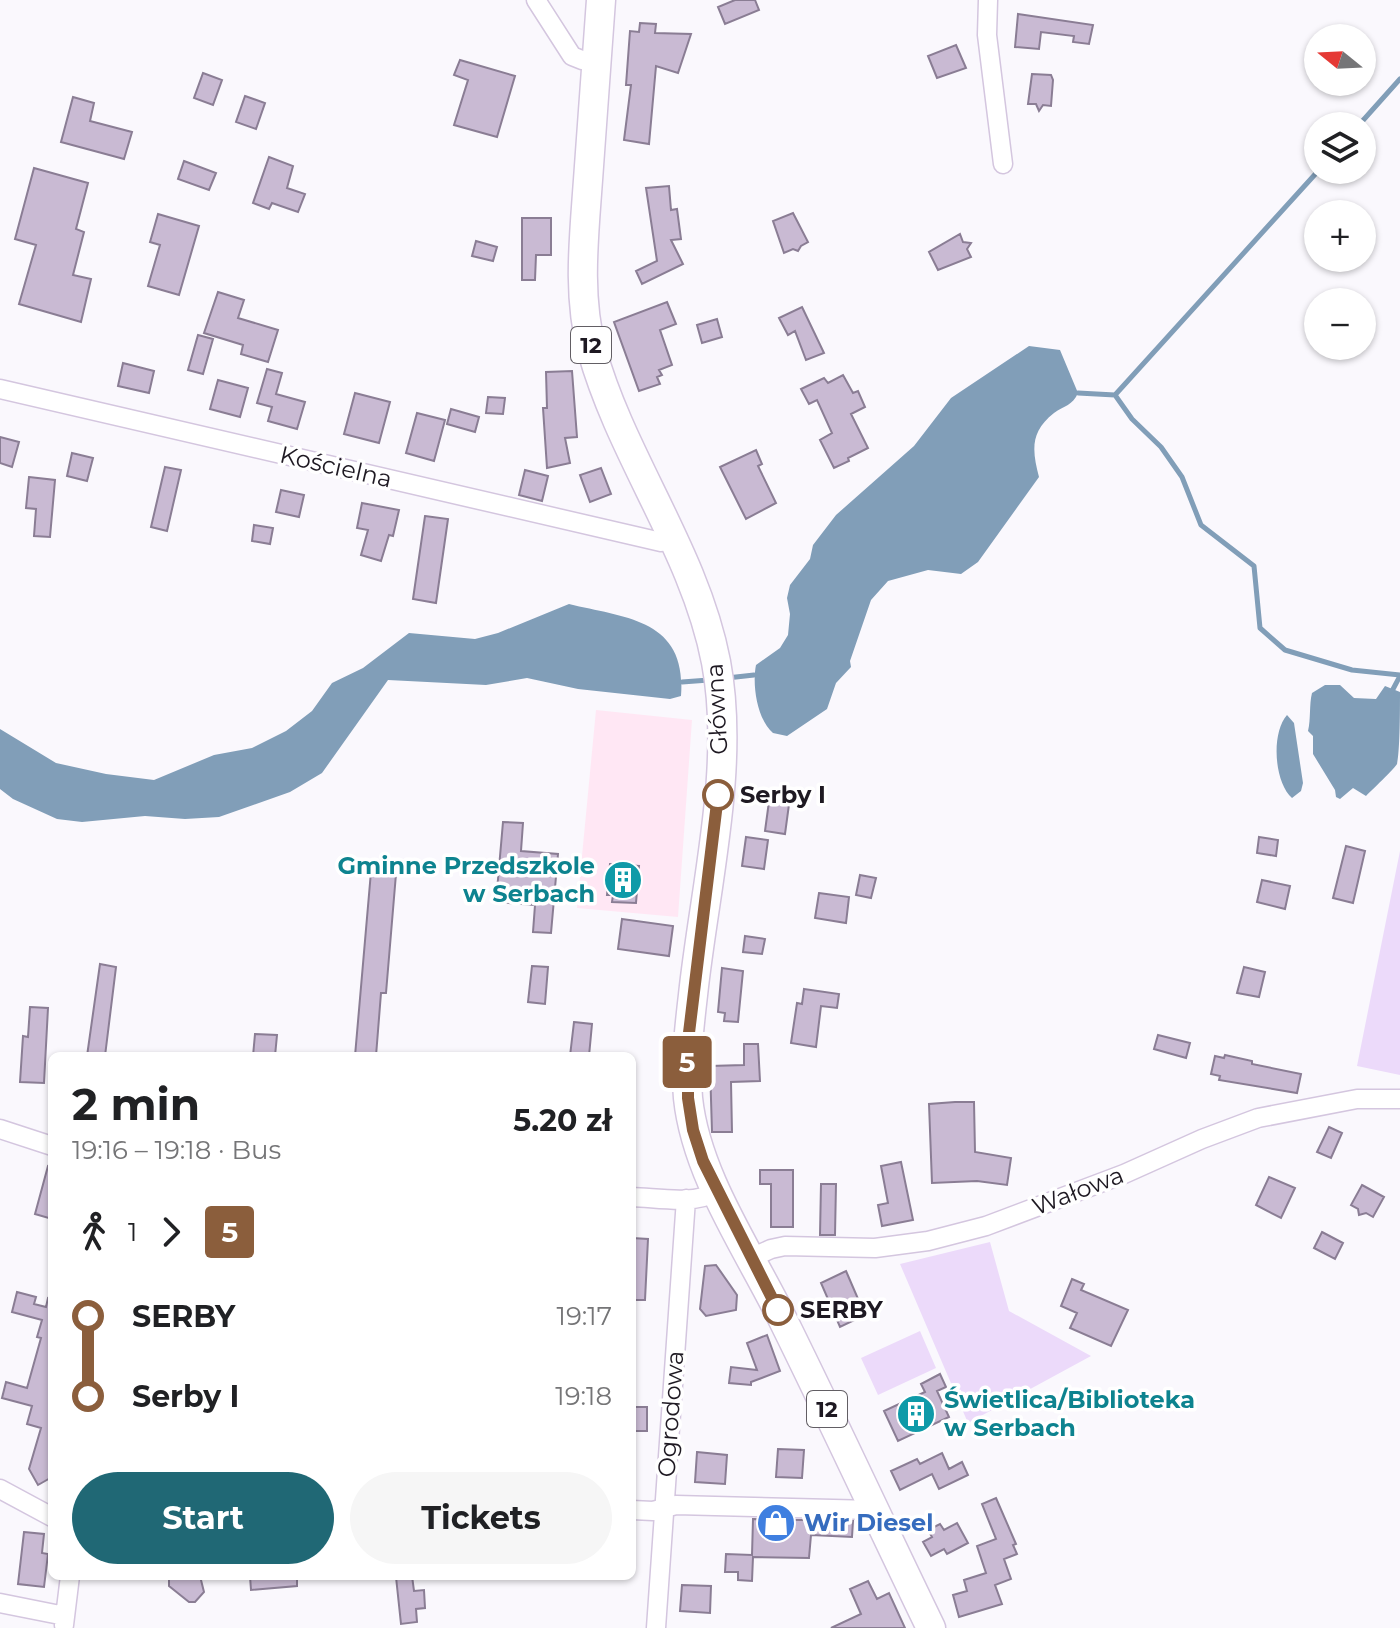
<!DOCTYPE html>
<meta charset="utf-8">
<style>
:root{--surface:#fff;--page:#f6f6f6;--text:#202124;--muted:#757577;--accent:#206875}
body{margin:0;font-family:Montserrat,sans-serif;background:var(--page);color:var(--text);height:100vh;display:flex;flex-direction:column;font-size:30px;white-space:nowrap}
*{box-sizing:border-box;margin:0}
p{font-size:26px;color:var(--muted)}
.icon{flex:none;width:44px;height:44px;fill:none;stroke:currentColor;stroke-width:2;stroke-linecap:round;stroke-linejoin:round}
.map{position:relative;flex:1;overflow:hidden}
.sheet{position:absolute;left:48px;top:1052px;width:588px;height:528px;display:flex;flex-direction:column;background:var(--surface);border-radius:12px;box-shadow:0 2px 6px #0004}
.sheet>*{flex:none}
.badge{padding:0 16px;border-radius:6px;font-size:28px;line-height:52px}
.needle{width:52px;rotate:288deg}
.tools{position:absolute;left:1304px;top:24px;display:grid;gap:16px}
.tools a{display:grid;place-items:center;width:72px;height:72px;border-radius:50%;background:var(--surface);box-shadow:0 2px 6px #0004;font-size:40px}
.map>.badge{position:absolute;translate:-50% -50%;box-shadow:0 0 0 4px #fff}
.legs{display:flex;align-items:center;gap:12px;height:88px;padding:0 24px;font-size:26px}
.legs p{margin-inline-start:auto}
.overview{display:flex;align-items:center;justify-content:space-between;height:136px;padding:0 24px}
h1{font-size:44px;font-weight:700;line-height:60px}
.primary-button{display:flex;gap:16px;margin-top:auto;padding:16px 24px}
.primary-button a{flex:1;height:92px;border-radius:48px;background:var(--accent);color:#fff;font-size:32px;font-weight:700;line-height:92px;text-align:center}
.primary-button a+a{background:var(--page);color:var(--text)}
ul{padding:0 24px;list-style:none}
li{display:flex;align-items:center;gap:28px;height:80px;font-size:30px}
li i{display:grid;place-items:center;width:12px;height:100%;margin:0 10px;background:currentColor}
li i::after{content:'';width:20px;height:20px;margin:-10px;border:6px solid;border-radius:50%;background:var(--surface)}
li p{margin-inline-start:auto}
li:first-child i{background:linear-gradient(#0000 50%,currentColor 0)}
li:last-child i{background:linear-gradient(currentColor 50%,#0000 0)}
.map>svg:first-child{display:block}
.education{fill:#ffe7f4}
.green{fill:#ecdafa}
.water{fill:#819eb8}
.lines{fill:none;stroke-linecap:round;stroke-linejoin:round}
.stream{stroke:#819eb8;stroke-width:5}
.building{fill:#c9bad3;stroke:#8a7d94;stroke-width:2}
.minor-casing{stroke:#d4c6df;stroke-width:21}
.primary-casing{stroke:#d4c6df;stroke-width:31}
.minor{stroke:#fff;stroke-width:18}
.primary{stroke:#fff;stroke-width:28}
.line-1-casing{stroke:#fff;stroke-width:18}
.line-1{stroke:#8b5e3c;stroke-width:12}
.stop-1-dot{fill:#fff;stroke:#8b5e3c;stroke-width:4}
.labels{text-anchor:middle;stroke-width:7;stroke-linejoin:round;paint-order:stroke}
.shield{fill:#fff;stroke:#625e64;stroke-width:2}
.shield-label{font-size:22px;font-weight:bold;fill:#1e1922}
.street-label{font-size:24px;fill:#1e1922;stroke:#fff}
.stop-label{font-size:24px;font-weight:bold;fill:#1e1922;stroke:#fff;text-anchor:start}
.culture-label{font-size:24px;font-weight:bold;fill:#0d838f;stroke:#fff;text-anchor:end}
.shop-label{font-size:24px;font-weight:bold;fill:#366cbe;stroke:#fff;text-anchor:start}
</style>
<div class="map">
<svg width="1400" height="1628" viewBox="0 0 1400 1628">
<rect width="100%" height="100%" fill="#faf8fd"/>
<!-- education -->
<path class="education" d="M596,710L692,720L678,917L577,908Z"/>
<!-- green -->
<path class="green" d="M1400,851V1075L1357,1066Z
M990,1242L1009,1311L1091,1356L968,1423L900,1264Z
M920,1331L936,1368L878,1395L861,1358Z"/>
<!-- water -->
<path class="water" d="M1029,346L1060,350L1078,393C1073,405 1064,406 1054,413C1030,432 1032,450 1039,477L978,562L961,574L928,570L888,581L871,600L850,661L851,667L836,683L827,709L787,736L773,733C757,719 752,685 756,665L780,648L788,635L790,614L787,598L790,585L810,559L813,545L836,515L914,446L951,398Z
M569,604C626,618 687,619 681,696L670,699L578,689L527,678L486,685L388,680L322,773L290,792L219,817L185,819L145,816L82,822L57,819L13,799L0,789V729L56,763L106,774L154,780L214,755L252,748L286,731L312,711L332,683L363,668L409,633L475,639L498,633Z
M1325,685H1340L1354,698L1376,699L1385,686L1400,692C1400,709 1400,750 1397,764C1396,767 1370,792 1366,796L1353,788L1340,799L1336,797L1335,790L1313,754V736L1308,731C1311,719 1309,705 1312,693Z
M1287,715L1294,723L1303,783L1301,791L1292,798C1274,782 1271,733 1287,715Z"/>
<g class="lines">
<!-- stream -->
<path class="stream" d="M1358,126L1400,79
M1078,393L1115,395L1132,419L1161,447L1182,477L1201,525L1254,566L1260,628L1285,650L1352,670L1400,675
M1115,395L1319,170
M727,678L754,675
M682,682L709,680
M1391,693L1400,676"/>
</g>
<!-- building -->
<path class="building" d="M735,0H755L759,10L725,24L718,7Z
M1018,14L1093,25L1089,44L1073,42L1074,36L1041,32L1039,49L1015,47Z
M640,23L656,24L655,33L691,34L678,73L656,66L649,144L624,140L631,85H626L630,31L639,32Z
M956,45L966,68L937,78L928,56Z
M460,60L515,76L497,137L454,125L468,80L454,75Z
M203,73L222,80L213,105L194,98Z
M1032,74L1051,75L1053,80L1051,106L1043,105L1039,111L1036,104H1028Z
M245,96L265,103L256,129L236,122Z
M73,97L94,103L90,121L132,132L124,159L61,142Z
M269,157L293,166L287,188L305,194L298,212L272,203L269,209L253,203Z
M184,161L216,173L209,190L178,179Z
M34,168L88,183L76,229L84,232L73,275L91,279L81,322L19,304L36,245L15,239Z
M669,186L671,210L677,209L681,239L671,240L683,264L642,284L636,271L657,261L646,188Z
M793,213L808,242L801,246L798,251L793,249L784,253L773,221Z
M158,214L199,226L179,295L148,286L160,245L150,242Z
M522,218H551V255H536L535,280H522Z
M960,234L963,242L971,243L967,249L971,257L938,270L929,252Z
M476,241L497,247L493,261L472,256Z
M218,292L244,300L238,318L278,330L268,362L241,354L243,345L204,333Z
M667,302L676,324L660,330L672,365L659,370L662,375L657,377L660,384L639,391L614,322Z
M802,307L824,353L806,360L795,331L788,335L779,318Z
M717,319L722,337L702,343L697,325Z
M198,335L213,339L203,374L188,370Z
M123,363L154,371L149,393L118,386Z
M267,369L282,373L276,394L305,402L297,429L268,421L272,407L257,403Z
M572,371L577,437L565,438L570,463L547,468L543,408H547L546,372Z
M843,375L853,393L858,391L865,407L851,414L868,448L848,458L849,461L834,468L820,440L832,433L817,400L809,404L801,389L824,378L828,383Z
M218,380L248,388L240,417L210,409Z
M355,393L390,402L379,443L344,434Z
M488,397L505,398L503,414L486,413Z
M451,409L479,417L475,432L447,424Z
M417,413L445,420L434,461L406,453Z
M0,437L19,442L12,467L0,463Z
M756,450L762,464L758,466L776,503L746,519L720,467Z
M72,453L93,458L87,481L67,476Z
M165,467L181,470L167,531L151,527Z
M601,468L611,494L590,502L580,475Z
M525,470L548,476L542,501L519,495Z
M29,477L55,480L50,537L34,536L36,509L26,508Z
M281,490L304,495L299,517L276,512Z
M362,503L399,510L393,536L389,535L381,561L361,555L368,530L357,528Z
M425,516L448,519L436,603L413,599Z
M254,525L273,528L270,544L252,541Z
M770,794L790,797L785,834L765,831Z
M503,822L523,823L521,851L558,854L551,933L533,932L535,905L496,902Z
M746,837L768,840L764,869L742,866Z
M1259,837L1278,840L1276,856L1257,853Z
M1346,846L1365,851L1353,903L1333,898Z
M372,860L397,862L386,993H381L376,1056H355Z
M610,864L639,866L636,903L612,902L613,895H607Z
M860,875L876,878L871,898L856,895Z
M1262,880L1290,886L1285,909L1257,902Z
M819,893L849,897L846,923L815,918Z
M622,919L673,926L669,956L618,949Z
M745,936L765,939L762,954L743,952Z
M100,964L116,967L105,1056H87Z
M532,966L548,967L545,1004L528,1002Z
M1244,967L1265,972L1259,997L1237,993Z
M722,968L743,971L738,1022L724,1021L725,1013L718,1012Z
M804,989L839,994L837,1008L821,1006L816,1047L791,1043L797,1003L802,1004Z
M30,1007L48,1008L44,1083L20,1082L23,1036L28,1037Z
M574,1022L592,1024L589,1056H570Z
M255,1034L277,1035L275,1056H253Z
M1158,1035L1190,1043L1186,1058L1154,1049Z
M744,1044H758L760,1081L731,1082L732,1132H712L710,1066L744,1065Z
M1225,1055L1252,1061V1064L1301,1074L1297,1093L1219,1080L1220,1076L1211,1074L1215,1056L1224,1058Z
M955,1102H974L975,1152L1011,1158L1007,1185L977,1181L932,1183L929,1104Z
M1329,1127L1342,1133L1331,1158L1317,1152Z
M901,1162L913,1220L882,1226L878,1205L888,1203L881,1166Z
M48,1166L52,1167V1219L35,1214Z
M760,1170H793V1227H771V1184H760Z
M1269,1177L1295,1188L1281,1218L1256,1205Z
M821,1184H836L835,1235H820Z
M1362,1185L1384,1197L1373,1217L1366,1213L1359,1215L1358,1209L1351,1205Z
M1322,1232L1343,1243L1335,1259L1314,1248Z
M632,1238L648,1239L645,1300H632Z
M716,1265L737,1295L736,1310L706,1316L700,1309L705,1266Z
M846,1271L865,1315L840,1327L821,1283Z
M1072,1279L1084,1284L1081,1290L1128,1310L1111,1346L1070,1328L1077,1313L1061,1306Z
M17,1292L36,1297L34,1304L46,1307L48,1298L52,1299V1477L38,1485L29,1469L41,1428L27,1424L32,1406L2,1398L6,1382L27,1388L41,1338L37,1337L42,1320L12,1312Z
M767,1335L780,1371L751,1382V1385L729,1383L731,1367L757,1370L747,1343Z
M940,1374L946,1387L937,1391L949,1417L898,1441L884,1411L925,1392L921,1384Z
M632,1407H647V1431H632Z
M778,1449L804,1450L802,1478L776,1477Z
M697,1452L727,1455L725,1484L695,1482Z
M942,1453L949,1469L962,1462L968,1475L939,1489L932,1474L900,1490L891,1471L917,1459L920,1464Z
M996,1498L1016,1544L1013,1545L1017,1554L1004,1559L1011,1579L995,1585L1002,1604L959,1617L953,1595L967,1591L964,1580L986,1573L977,1546L996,1539L982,1504Z
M753,1519L853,1521L852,1537L811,1535L809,1558L753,1557L752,1581L738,1580V1572H725L726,1554L752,1555Z
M957,1523L968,1543L947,1554L944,1549L931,1556L923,1542L932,1537L928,1530L940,1524L944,1530Z
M24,1532L44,1534L42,1553L48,1554L44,1587L18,1584Z
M169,1576H200L204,1592L195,1602H189L169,1586Z
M250,1576H297V1586L251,1590Z
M412,1576L414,1591L424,1590L425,1608L416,1609L417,1622L401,1624L396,1577Z
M868,1581L877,1599L889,1593L905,1628H831L861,1614L850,1589Z
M682,1585L711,1586L710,1613L680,1611Z"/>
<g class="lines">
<!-- minor casing -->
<g class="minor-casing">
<path id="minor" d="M536,0L572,56L582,60L597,61
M988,0L987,35L1003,164
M0,389L661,542L671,537
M0,1129L52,1146
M632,1197C660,1198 692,1205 717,1192
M751,1258L771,1249L785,1246L875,1248L928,1241L986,1226L1124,1174L1202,1139L1258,1118L1357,1099H1400
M0,1489L52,1517
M632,1510L653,1511L676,1505L874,1510
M0,1603L65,1616
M64,1625L70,1576
M656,1628L686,1199"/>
</g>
<!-- primary casing -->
<g class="primary-casing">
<path id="primary" d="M601,0C597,60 592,120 588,180C584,237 577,295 592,351C622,458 695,552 716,662C736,767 704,890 693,995C689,1029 685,1064 688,1098C696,1175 748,1249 782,1318C833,1421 881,1525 931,1628"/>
</g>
<!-- minor -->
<use href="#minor" class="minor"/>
<!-- primary -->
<use href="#primary" class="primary"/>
</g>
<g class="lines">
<!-- line-1 casing -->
<g class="line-1-casing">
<path id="line-1" d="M718,795L688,1041V1098L693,1130L703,1161L778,1310"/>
</g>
<!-- line-1 -->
<use href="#line-1" class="line-1"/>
</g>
<!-- icons -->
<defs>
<g id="building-disc" transform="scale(2)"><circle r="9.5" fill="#0f9aa8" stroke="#fff"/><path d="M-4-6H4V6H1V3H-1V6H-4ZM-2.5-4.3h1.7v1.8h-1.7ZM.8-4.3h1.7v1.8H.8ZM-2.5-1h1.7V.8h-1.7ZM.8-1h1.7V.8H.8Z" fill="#fff"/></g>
<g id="shop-disc" transform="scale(2)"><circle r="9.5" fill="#3f7fe0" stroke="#fff"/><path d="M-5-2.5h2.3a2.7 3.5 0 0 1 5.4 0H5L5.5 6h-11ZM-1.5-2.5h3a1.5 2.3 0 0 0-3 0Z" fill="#fff"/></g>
</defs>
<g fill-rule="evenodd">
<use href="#building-disc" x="623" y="880"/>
<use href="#building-disc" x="916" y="1414"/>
<use href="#shop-disc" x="776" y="1523"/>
</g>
<!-- markers -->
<g class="stop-1-dot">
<circle cx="718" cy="795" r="14"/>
<circle cx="778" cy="1310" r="14"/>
</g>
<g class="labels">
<!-- shield labels -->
<g class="shield">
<rect x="571" y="327" width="40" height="36" rx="6"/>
<rect x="807" y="1391" width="40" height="36" rx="6"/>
</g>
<g class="shield-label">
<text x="591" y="353">12</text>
<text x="827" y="1417">12</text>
</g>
<!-- street labels -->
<g class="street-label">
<text transform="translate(336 467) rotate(13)" y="8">Kościelna</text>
<text transform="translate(717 709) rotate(-93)" y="8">Główna</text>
<text transform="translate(1078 1191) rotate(-21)" y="8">Wałowa</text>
<text transform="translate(671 1414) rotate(-86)" y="8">Ogrodowa</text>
</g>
<!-- stop labels -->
<g class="stop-label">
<text x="740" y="803">Serby I</text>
<text x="800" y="1318">SERBY</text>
</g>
<!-- culture labels -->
<g class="culture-label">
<text x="595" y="874">Gminne Przedszkole<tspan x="595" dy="28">w Serbach</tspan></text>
<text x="944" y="1408" text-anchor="start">Świetlica/Biblioteka<tspan x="944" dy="28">w Serbach</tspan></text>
</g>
<!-- shop labels -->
<g class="shop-label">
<text x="804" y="1531">Wir Diesel</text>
</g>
</g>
</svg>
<div class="tools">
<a><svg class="needle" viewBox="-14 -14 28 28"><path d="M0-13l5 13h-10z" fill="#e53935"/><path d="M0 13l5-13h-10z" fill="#757577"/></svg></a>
<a><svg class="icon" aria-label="layers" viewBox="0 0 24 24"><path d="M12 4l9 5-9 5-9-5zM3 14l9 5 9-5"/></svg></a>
<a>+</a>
<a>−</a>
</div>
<b class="badge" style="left:687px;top:1062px;background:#8b5e3c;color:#fff">5</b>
<section class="sheet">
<div class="overview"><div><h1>2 min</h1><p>19:16 – 19:18 · Bus</p></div><b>5.20 zł</b></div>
<div class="legs"><svg class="icon" aria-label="walk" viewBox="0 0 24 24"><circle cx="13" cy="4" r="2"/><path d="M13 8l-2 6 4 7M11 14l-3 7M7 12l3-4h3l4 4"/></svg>1<svg class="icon" aria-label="forward" viewBox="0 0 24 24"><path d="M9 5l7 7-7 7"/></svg><b class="badge" style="background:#8b5e3c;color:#fff">5</b></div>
<ul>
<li><i style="color:#8b5e3c"></i><b>SERBY</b><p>19:17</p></li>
<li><i style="color:#8b5e3c"></i><b>Serby I</b><p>19:18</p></li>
</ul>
<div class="primary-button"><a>Start</a><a>Tickets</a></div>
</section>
</div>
